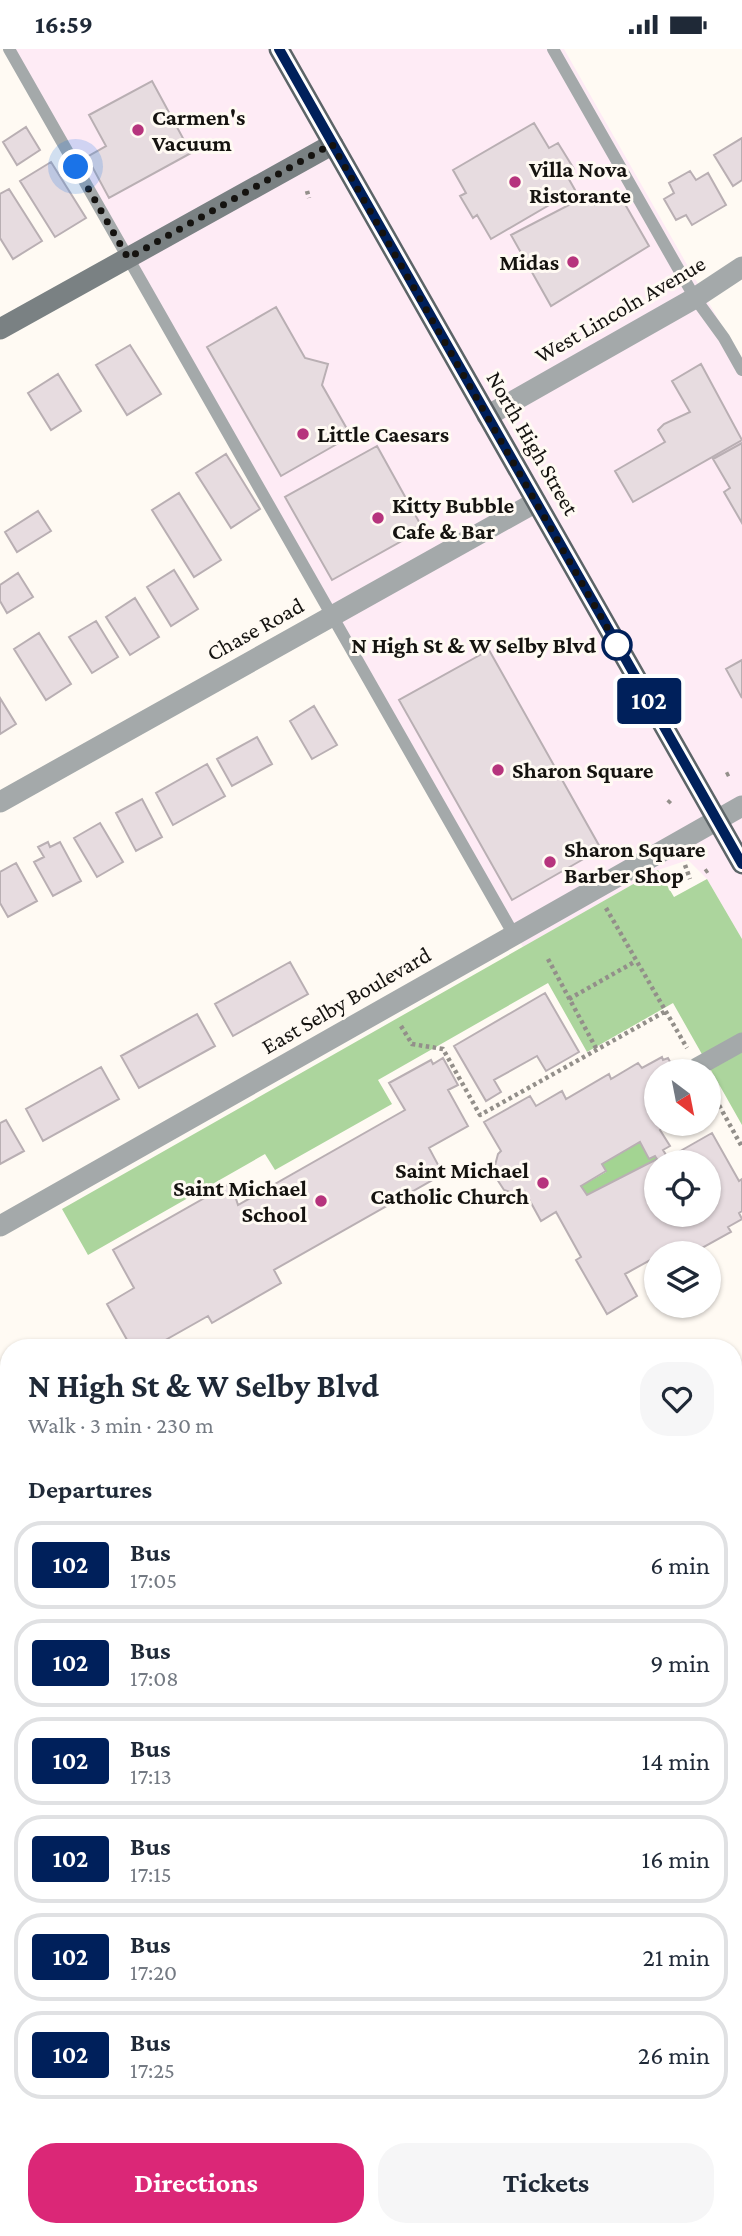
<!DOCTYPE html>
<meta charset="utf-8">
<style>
:root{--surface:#fff;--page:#f6f6f7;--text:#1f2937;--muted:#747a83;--line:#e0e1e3;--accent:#db2777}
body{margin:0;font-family:"Crimson Pro",serif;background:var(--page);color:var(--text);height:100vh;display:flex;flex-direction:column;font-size:26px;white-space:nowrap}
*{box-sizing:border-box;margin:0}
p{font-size:23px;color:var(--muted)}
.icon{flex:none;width:38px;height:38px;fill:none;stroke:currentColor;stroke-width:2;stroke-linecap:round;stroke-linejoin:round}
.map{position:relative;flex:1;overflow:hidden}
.drawer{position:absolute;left:0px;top:1290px;width:742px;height:898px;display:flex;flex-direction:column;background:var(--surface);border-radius:28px 28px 0 0;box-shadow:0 2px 5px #0004}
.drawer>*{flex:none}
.badge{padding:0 14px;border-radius:5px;font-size:24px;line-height:46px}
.needle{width:46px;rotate:148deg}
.controls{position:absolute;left:644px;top:1010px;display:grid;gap:14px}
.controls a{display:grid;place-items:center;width:77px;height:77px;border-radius:50%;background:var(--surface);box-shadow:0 2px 5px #0004;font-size:35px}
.you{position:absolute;width:35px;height:35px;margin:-18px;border:5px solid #fff;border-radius:50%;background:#1a73e8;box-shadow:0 0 0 10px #1a73e833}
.map>.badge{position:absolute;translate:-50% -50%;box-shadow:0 0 0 4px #fff}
h2{padding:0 28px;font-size:26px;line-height:63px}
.round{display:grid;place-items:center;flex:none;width:74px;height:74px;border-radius:28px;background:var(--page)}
.head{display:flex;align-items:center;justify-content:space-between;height:119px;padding:0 28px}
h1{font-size:33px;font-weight:700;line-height:52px}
.cta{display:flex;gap:14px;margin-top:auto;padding:14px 28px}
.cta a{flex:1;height:80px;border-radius:28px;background:var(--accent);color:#fff;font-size:28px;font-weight:700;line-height:80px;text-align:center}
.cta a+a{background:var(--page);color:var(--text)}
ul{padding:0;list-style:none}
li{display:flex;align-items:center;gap:21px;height:88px;margin:0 14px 10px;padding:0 14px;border:4px solid var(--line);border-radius:28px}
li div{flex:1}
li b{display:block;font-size:26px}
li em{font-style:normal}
li .badge{min-width:77px;font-weight:700;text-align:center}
.status{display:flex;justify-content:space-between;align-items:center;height:49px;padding:0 35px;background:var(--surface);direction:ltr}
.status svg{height:19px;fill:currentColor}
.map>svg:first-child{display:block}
.commercial{fill:#feebf5}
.green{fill:#acd59d}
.forest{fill:#a3d492}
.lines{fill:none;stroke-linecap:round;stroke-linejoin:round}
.stream{stroke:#76bbf0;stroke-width:8}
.building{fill:#e7dce0;stroke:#b9afb3;stroke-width:2;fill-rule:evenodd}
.path{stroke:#938f8a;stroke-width:4.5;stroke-dasharray:3.5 3.5;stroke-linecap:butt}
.service{stroke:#a4a9aa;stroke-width:12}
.pedestrian{stroke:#a4a9aa;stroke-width:19}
.minor{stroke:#a4a9aa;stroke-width:21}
.secondary{stroke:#7a8183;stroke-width:21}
.primary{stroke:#5d6568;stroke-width:21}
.line-casing{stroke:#fff;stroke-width:16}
.line{stroke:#00205b;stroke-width:10}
.walk{stroke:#151310;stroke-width:7;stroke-dasharray:0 12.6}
.poi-dot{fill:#b6347d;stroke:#fffaf3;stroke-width:2.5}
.stop-dot{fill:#fff;stroke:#00205b;stroke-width:3.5}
.labels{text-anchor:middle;stroke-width:6;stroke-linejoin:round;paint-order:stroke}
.poi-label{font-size:23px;font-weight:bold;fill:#151310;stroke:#fffaf3;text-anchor:start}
.street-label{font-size:23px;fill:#151310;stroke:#fffaf3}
.stop-label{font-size:23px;font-weight:bold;fill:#151310;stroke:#fffaf3;text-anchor:end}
</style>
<div class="status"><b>16:59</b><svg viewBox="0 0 49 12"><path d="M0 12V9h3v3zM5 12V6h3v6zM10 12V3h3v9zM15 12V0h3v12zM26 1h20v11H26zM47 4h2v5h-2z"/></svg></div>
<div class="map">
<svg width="742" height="2187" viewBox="0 0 742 2187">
<rect width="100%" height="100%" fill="#fffaf3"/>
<!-- commercial -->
<path class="commercial" d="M9,0H564L742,312V890L707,830L688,811L658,821L523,898Z"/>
<!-- green -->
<path class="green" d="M658,821L674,848L707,830L742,890V1076L673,954L587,1003L548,934L378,1031L392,1055L275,1121L265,1105L88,1206L62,1160Z
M144,2179H547L541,2187H142Z"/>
<!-- forest -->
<path class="forest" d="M640,1093L649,1109L655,1107L657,1110L587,1146L581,1137L606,1123L602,1115Z"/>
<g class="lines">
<!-- stream -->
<path class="stream" d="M733,1414L742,1408
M350,2187L353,2179"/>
</g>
<!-- building -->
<path class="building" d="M152,32L191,104L109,149L87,108L106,97L89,66Z
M534,74L549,99L558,94L574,120L566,125L575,141L491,190L477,166L473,169L460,147L466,144L453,121Z
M26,78L40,101L17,116L3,93Z
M742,89V131L733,137L714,106Z
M51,113L86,169L55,188L20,132Z
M690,122L696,131L708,124L726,156L692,176L686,166L676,171L664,150L674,144L669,134Z
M9,140L42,192L13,210L0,189V145Z
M618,143L649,197L551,257L511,186L588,146L595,156Z
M276,258L305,309L328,315L322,336L351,387L281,427L207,298Z
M130,296L161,345L127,366L96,316Z
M701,315L742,391L633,453L615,422L665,393L658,381L664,375L690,363L672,332Z
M58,325L81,362L51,381L28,344Z
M742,394V474L724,443L730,439L713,410Z
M377,397L423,480L332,531L285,448Z
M226,405L260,460L231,479L196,424Z
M179,444L221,511L194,528L152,461Z
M38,462L51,482L17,503L5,483Z
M174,521L198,560L171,577L147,538Z
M18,524L33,548L7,564L0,552V536Z
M135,549L159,588L130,606L106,568Z
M96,572L118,608L92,624L69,588Z
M39,584L71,635L46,651L14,600Z
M489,601L601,800L512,851L399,651Z
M742,611V649L726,620Z
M0,649L16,675L0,685Z
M314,657L337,696L312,710L290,672Z
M257,688L272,715L232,737L217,710Z
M207,715L225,747L173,776L156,744Z
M142,750L162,788L136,802L116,764Z
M100,774L123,813L97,828L74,789Z
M48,793L50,798L60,793L81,832L53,847L34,813L44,808L38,798Z
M16,814L37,852L8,868L0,854V823Z
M290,913L308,945L233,987L215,955Z
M545,944L579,1003L546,1022L537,1007L494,1031L501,1043L486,1052L454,997Z
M197,965L215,997L139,1039L121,1007Z
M662,1008L663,1011L668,1009L675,1022H656V1074H672L660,1081L670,1097L663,1101L668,1109L712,1084L739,1132L742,1130V1162L739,1164L742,1170L728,1178L731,1183L693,1204H672L670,1200L656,1204V1208L625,1225L637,1247L607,1265L576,1211L581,1208L556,1163L541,1172L525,1143L520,1146L504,1141L493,1124L498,1105L501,1102L484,1073L530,1047L536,1057L562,1042L566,1050L609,1025L611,1030L638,1014L642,1019ZM640,1093L649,1110L655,1107L657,1110L587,1146L581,1137L606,1122L602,1115ZM656,1113H709V1166H656Z
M443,1009L458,1036L448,1041L468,1077L429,1099L443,1125L274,1221L281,1234L212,1274L208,1267L153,1298H131L107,1255L134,1239L113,1201L231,1134L238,1156L405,1061L389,1034L431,1011L433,1015Z
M101,1018L119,1050L43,1092L26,1060Z
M6,1071L24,1102L0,1115V1074Z
M0,1381L9,1393V1437L0,1443Z
M733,1480L742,1494V1506L733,1511Z
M9,1663V1701L0,1702V1664Z
M742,1919V1988L733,1974V1925Z
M667,2179H706L703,2182L707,2186L667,2187L671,2183Z
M13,2182L68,2187H12Z"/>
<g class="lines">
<!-- path -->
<path class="path" d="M307,142L309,149
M726,726L732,723
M668,754L671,751
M685,816L690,830
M705,823L708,821
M606,859L687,999
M548,910L597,1001
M569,950L636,912
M401,977L412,995L443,1000L480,1066L666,962
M709,1038L742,1098
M0,1463L9,1539
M0,1656L9,1655"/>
<!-- service -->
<path class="service" d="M9,0L514,886
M553,0L695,249L724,289L742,321
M733,1624L742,1618"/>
<!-- pedestrian -->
<path class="pedestrian" d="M697,1018L742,993"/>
<!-- minor -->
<path class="minor" d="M487,367L695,249L742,218
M0,753L536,453
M0,1177L742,757
M733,1587L742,1586
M0,1770L9,1766
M733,2091L742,2095
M145,2187L147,2179
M554,2187L559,2179"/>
<!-- secondary -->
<path class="secondary" d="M0,280L333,95"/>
<!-- primary -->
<path class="primary" d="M279,0L742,815"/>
</g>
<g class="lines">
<!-- line casing -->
<g class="line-casing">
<path id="line" d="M279,0L742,815"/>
</g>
<!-- line -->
<use href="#line" class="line"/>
<!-- walk -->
<path class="walk" d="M76,118L128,209L332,95L617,596"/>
</g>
<!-- markers -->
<g class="poi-dot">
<circle cx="138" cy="81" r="7"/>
<circle cx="515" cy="133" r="7"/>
<circle cx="573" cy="213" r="7"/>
<circle cx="303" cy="385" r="7"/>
<circle cx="378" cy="469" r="7"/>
<circle cx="498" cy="721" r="7"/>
<circle cx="550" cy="813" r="7"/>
<circle cx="543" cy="1134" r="7"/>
<circle cx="321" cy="1152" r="7"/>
</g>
<circle class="stop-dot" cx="617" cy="596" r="14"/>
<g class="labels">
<!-- poi labels -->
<g class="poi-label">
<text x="152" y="76">Carmen's<tspan x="152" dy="26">Vacuum</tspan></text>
<text x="529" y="128">Villa Nova<tspan x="529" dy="26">Ristorante</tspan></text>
<text x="559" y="221" text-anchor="end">Midas</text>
<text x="317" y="393">Little Caesars</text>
<text x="392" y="464">Kitty Bubble<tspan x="392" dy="26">Cafe &amp; Bar</tspan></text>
<text x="512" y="729">Sharon Square</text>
<text x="564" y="808">Sharon Square<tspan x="564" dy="26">Barber Shop</tspan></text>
<text x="529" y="1129" text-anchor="end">Saint Michael<tspan x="529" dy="26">Catholic Church</tspan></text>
<text x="307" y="1147" text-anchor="end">Saint Michael<tspan x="307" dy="26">School</tspan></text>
</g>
<!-- street labels -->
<g class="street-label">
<text transform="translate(620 260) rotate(-30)" y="8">West Lincoln Avenue</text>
<text transform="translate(533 394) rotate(60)" y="8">North High Street</text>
<text transform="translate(255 580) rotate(-29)" y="8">Chase Road</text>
<text transform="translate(346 951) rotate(-30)" y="8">East Selby Boulevard</text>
</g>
<!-- stop labels -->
<g class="stop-label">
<text x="596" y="604">N High St &amp; W Selby Blvd</text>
</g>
</g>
</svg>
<div class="controls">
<a><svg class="needle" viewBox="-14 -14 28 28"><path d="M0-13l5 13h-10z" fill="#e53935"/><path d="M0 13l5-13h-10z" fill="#747a83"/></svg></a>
<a><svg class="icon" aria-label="locate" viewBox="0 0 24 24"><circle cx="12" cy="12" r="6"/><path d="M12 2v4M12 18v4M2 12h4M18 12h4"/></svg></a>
<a><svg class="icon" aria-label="layers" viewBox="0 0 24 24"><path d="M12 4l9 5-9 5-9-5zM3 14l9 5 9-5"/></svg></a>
</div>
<div class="you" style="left:76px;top:118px"></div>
<b class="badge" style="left:649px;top:652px;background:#00205b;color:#fff">102</b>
<section class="drawer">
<div class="head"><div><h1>N High St &amp; W Selby Blvd</h1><p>Walk · 3 min · 230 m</p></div><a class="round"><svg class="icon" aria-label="heart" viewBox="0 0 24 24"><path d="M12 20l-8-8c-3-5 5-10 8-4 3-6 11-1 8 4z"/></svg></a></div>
<h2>Departures</h2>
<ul>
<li><span class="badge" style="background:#00205b;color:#fff">102</span><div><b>Bus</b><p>17:05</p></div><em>6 min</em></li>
<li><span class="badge" style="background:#00205b;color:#fff">102</span><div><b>Bus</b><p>17:08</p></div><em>9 min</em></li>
<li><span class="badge" style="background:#00205b;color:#fff">102</span><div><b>Bus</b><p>17:13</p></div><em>14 min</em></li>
<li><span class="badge" style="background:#00205b;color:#fff">102</span><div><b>Bus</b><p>17:15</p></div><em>16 min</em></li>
<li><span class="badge" style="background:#00205b;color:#fff">102</span><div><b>Bus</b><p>17:20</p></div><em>21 min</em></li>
<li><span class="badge" style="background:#00205b;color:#fff">102</span><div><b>Bus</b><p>17:25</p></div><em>26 min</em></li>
</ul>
<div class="cta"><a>Directions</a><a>Tickets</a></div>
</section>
</div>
